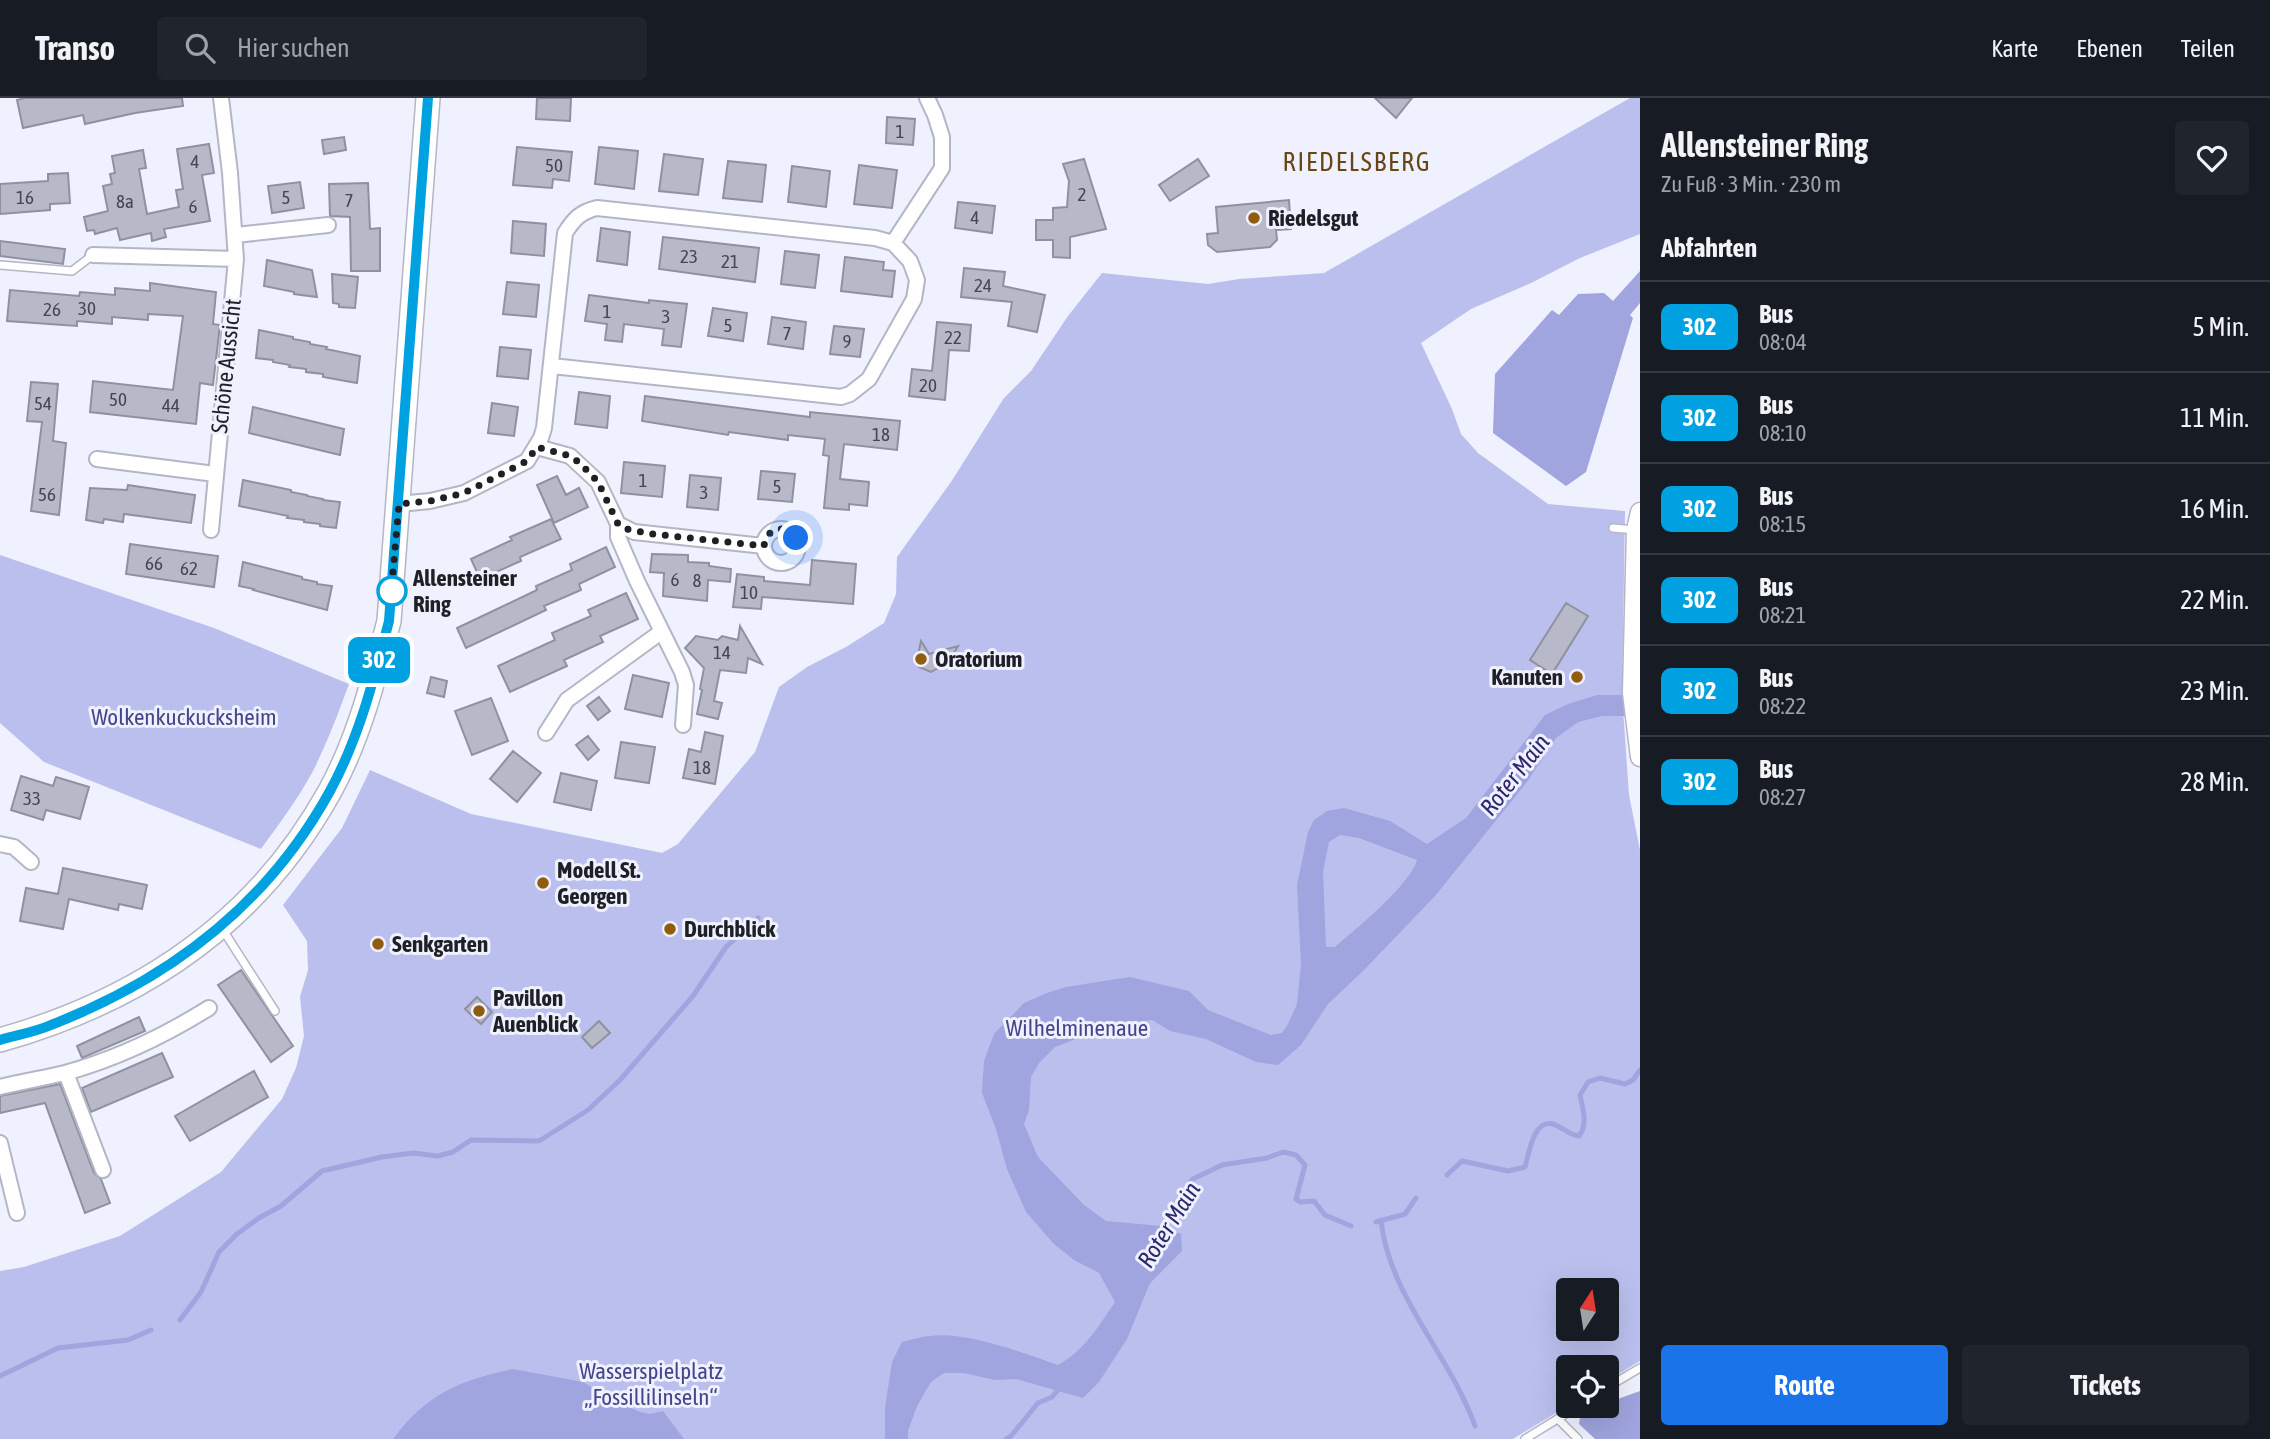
<!DOCTYPE html>
<html lang="de">
<meta charset="utf-8">
<style>
:root{--surface:#171b24;--page:#20242c;--text:#f1f3f6;--muted:#9ea1a6;--line:#363941;--accent:#1a73e8}
body{margin:0;font-family:"Asap Condensed",sans-serif;background:var(--page);color:var(--text);height:100vh;display:flex;flex-direction:column;font-size:26px;white-space:nowrap}
*{box-sizing:border-box;margin:0}
p{font-size:23px;color:var(--muted)}
.icon{flex:none;width:38px;height:38px;fill:none;stroke:currentColor;stroke-width:2;stroke-linecap:round;stroke-linejoin:round}
.map{position:relative;flex:1;overflow:hidden}
.panel{display:flex;flex-direction:column;background:var(--surface);width:630px}
.panel>*{flex:none}
.badge{padding:0 14px;border-radius:10px;font-size:24px;line-height:46px}
.needle{width:46px;rotate:12deg}
.tools{position:absolute;left:1556px;top:1180px;display:grid;gap:14px}
.tools a{display:grid;place-items:center;width:63px;height:63px;border-radius:7px;background:var(--surface);box-shadow:0 7px 28px #0002;font-size:35px}
.you{position:absolute;width:35px;height:35px;margin:-18px;border:5px solid #fff;border-radius:50%;background:#1a73e8;box-shadow:0 0 0 10px #1a73e833}
.map>.badge{position:absolute;translate:-50% -50%;box-shadow:0 0 0 4px #fff}
h2{padding:0 21px;font-size:26px;line-height:63px}
.round{display:grid;place-items:center;flex:none;width:74px;height:74px;border-radius:7px;background:var(--page)}
.head{display:flex;align-items:center;justify-content:space-between;height:119px;padding:0 21px}
h1{font-size:33px;font-weight:700;line-height:52px}
.action{display:flex;gap:14px;margin-top:auto;padding:14px 21px}
.action a{flex:1;height:80px;border-radius:7px;background:var(--accent);color:#fff;font-size:28px;font-weight:700;line-height:80px;text-align:center}
.action a+a{background:var(--page);color:var(--text)}
ul{padding:0;list-style:none}
li{display:flex;align-items:center;gap:21px;height:91px;padding:0 21px;border-top:2px solid var(--line)}
li div{flex:1}
li b{display:block;font-size:26px}
li em{font-style:normal}
li .badge{min-width:77px;font-weight:700;text-align:center}
header{display:flex;align-items:center;gap:42px;box-sizing:border-box;height:98px;padding:0 35px;background:var(--surface);border-bottom:2px solid var(--line)}
header strong{font-size:33px}
nav{display:flex;gap:38px;margin-inline-start:auto;font-size:24px}
.search{width:490px;height:63px;background:var(--page);display:flex;align-items:center;gap:18px;box-sizing:border-box;padding:0 24px;border-radius:7px;color:var(--muted);font-size:26px}
main{display:flex;flex:1;min-height:0}
.map>svg:first-child{display:block}
.green{fill:#bbbfee;fill-rule:evenodd}
.water{fill:#a0a4df;fill-rule:evenodd}
.lines{fill:none;stroke-linecap:round;stroke-linejoin:round}
.stream{stroke:#a0a4df;stroke-width:5}
.building{fill:#b7b9c9;stroke:#8f91a0;stroke-width:2}
.service-casing{stroke:#b4b6c6;stroke-width:10}
.minor-casing{stroke:#b4b6c6;stroke-width:18}
.tertiary-casing{stroke:#b4b6c6;stroke-width:21}
.primary-casing{stroke:#b4b6c6;stroke-width:26}
.service{stroke:#fff;stroke-width:7}
.minor{stroke:#fff;stroke-width:14}
.tertiary{stroke:#fff;stroke-width:18}
.primary{stroke:#fff;stroke-width:23}
.line-casing{stroke:#fff;stroke-width:16}
.line{stroke:#00a1e0;stroke-width:10}
.walk{stroke:#1f2026;stroke-width:7;stroke-dasharray:0 12.6}
.poi-dot{fill:#905d0e;stroke:#eff1ff;stroke-width:2.5}
.stop-dot{fill:#fff;stroke:#00a1e0;stroke-width:3.5}
.labels{text-anchor:middle;stroke-width:6;stroke-linejoin:round;paint-order:stroke}
.number-label{font-size:19px;fill:#45464f}
.poi-label{font-size:23px;font-weight:bold;fill:#1f2026;stroke:#eff1ff;text-anchor:start}
.street-label{font-size:23px;fill:#1f2026;stroke:#eff1ff}
.stop-label{font-size:23px;font-weight:bold;fill:#1f2026;stroke:#eff1ff;text-anchor:start}
.park-label{font-size:23px;fill:#46458c;stroke:#eff1ff}
.water-label{font-size:24px;font-style:italic;fill:#2d286c;stroke:#eff1ff}
.quarter-label{font-size:26px;letter-spacing:2px;fill:#684513;stroke:#eff1ff}
</style>
<header>
<strong>Transo</strong>
<div class="search"><svg class="icon" aria-label="search" viewBox="0 0 24 24"><circle cx="10" cy="10" r="6"/><path d="M15 15l6 6"/></svg>Hier suchen</div>
<nav><a>Karte</a><a>Ebenen</a><a>Teilen</a></nav>
</header>
<main>
<div class="map">
<svg width="1640" height="1341" viewBox="0 0 1640 1341">
<rect width="100%" height="100%" fill="#eff1ff"/>
<!-- green -->
<path class="green" d="M1630,0H1640V136L1580,160L1531,185L1471,211L1421,245L1452,311L1461,336L1478,355L1548,406L1625,413L1622,596L1629,697L1640,752V1263L1607,1283L1606,1269H1568L1569,1307L1513,1341H0V1173L24,1169L120,1138L221,1074L282,1001L296,970L304,938L300,899L308,872L307,843L283,807L342,730L370,672L471,716L662,755L678,746L755,654L779,589L807,569L846,549L884,525L896,496L897,459L951,384L1004,300L1031,273L1068,218L1102,175L1208,186L1239,181L1324,175ZM1568,1192H1606V1230H1568Z
M0,457L214,530L349,586C338,616 327,645 313,673C298,701 279,726 261,751L44,664L0,625Z"/>
<!-- water -->
<path class="water" d="M1640,173V205L1630,217L1633,220L1586,374L1566,388L1493,335L1495,276L1552,212L1559,217L1578,196L1604,195L1613,203Z
M1597,597H1640V618H1602L1578,624L1556,640L1527,684L1435,798L1364,872L1328,906L1301,947L1278,967L1256,964L1206,941L1170,933L1152,922L1113,927L1055,949L1039,965L1031,979L1029,1012L1024,1026L1038,1059L1084,1107L1106,1123L1161,1128L1181,1136L1182,1153L1150,1185L1127,1241L1099,1284L1083,1300L1016,1281L995,1282L964,1275H944L931,1284L917,1308L908,1333V1341H885V1310L892,1264L902,1244C911,1242 920,1239 929,1238C966,1233 1024,1255 1058,1267C1085,1252 1098,1229 1115,1204L1099,1175L1074,1162L1054,1146L1026,1114L1007,1071L996,1031L982,995L984,963L994,936L1024,905L1047,895L1066,889L1130,879L1189,893L1208,912L1271,937L1282,935L1288,926L1297,906L1301,867L1297,787L1308,734L1314,722L1327,713L1344,710L1390,723L1427,746L1466,720L1545,617L1568,606ZM1340,737L1359,740L1417,762C1410,787 1356,831 1335,849H1326L1323,774L1329,744Z
M513,1271L583,1284L609,1300L640,1314L650,1316L663,1313L684,1341H393C426,1296 460,1282 513,1271Z
M1640,1293V1341H1595L1579,1326L1580,1320L1615,1302Z"/>
<g class="lines">
<!-- stream -->
<path class="stream" d="M1447,1077L1462,1063L1508,1073L1525,1069C1529,1056 1533,1021 1553,1026C1563,1029 1568,1037 1579,1038C1588,1027 1583,1011 1580,997L1588,984L1600,980L1625,986L1633,982L1640,972
M1381,1122C1389,1198 1450,1257 1475,1328
M1376,1124L1405,1116L1416,1100
M1164,1136L1176,1105L1193,1081L1222,1067L1267,1060L1283,1054L1296,1057L1305,1067L1296,1101L1300,1104L1314,1103L1325,1117L1351,1128
M180,1222L201,1194L219,1154L237,1136L259,1120L281,1108L322,1073L382,1059L413,1055L438,1058L453,1054L471,1042L539,1043L588,1012L620,982L693,898L726,849L758,820
M0,1278L58,1250L128,1242L151,1232
M1006,1341L1011,1338L1038,1305L1052,1299L1062,1287"/>
</g>
<!-- building -->
<path class="building" d="M25,0H182L183,8L135,15L85,26L83,17L23,30L17,2Z
M537,0H571L570,23L536,21Z
M1375,0H1412L1396,20Z
M887,19L915,21L913,47L886,45Z
M344,39L346,52L324,56L322,42Z
M209,46L214,75L202,77L210,123L164,131L166,139L152,143L151,135L120,142L117,130L95,136L94,132L87,133L84,119L108,113L103,88L112,86L110,76L115,75L112,58L143,52L146,70L139,71L147,116L179,109L176,92L183,91L177,51Z
M517,49L572,54L569,83L553,81L552,90L513,87Z
M599,49L638,53L634,91L595,86Z
M664,56L703,61L698,97L659,93Z
M1084,61L1106,131L1070,139V160L1053,159V142H1036V122H1053V110L1067,109L1069,83L1063,66Z
M1198,61L1209,78L1170,103L1159,87Z
M728,63L766,67L762,104L723,100Z
M859,67L897,72L892,110L854,106Z
M792,68L830,73L826,109L788,104Z
M68,75L70,105L50,106V112L0,116V86L48,83V76Z
M300,84L304,110L272,115L268,88Z
M368,85L370,131L380,130V173H351L350,119L330,118L329,86Z
M1289,102L1291,131L1276,132L1277,142L1270,149L1217,154L1208,147L1207,136L1218,135L1216,109Z
M958,104L995,108L992,135L955,130Z
M513,123L546,126L544,158L511,155Z
M601,130L630,134L627,167L597,163Z
M663,139L759,150L755,184L659,171Z
M0,143L65,151L63,166L0,158Z
M785,153L819,157L815,190L781,186Z
M845,159L884,164L883,172L895,173L892,199L841,193Z
M267,162L312,172L317,199L294,196V194L264,188Z
M964,170L1005,174L1003,188L1045,197L1037,234L1008,228L1012,204L961,199Z
M332,176L358,179L355,210L339,209V206L333,205Z
M507,184L539,187L536,219L503,216Z
M150,185L216,194L213,226L220,227L213,287L200,285L196,326L90,314L93,283L173,292L183,218L148,216V222L112,219V226L77,223V228L7,223L10,192L79,198L80,194L115,197V190L150,193Z
M589,197L649,205V202L687,206L681,249L662,247L664,231L624,226L622,244L605,242L607,226L585,223Z
M713,210L747,215L743,243L708,238Z
M772,219L806,224L803,251L768,246Z
M937,224L971,227L969,253L949,252L945,302L909,298L912,271L932,273Z
M834,228L864,231L860,259L830,256Z
M259,232L293,239V241L310,244V246L327,249L326,251L360,258L357,285L323,279V276L306,274V271L289,269L290,267L273,264V262L256,260Z
M500,249L531,252L528,281L497,278Z
M31,284L58,286L53,343L66,345L59,417L31,413L42,324L27,323Z
M579,294L610,298L607,330L575,326Z
M645,298L810,319V314L900,323L897,352L844,346L840,381L869,384L867,408L849,406V412L824,410L829,358L823,357L825,341L788,337V342L729,334L728,337L642,323Z
M492,305L518,309L514,338L488,335Z
M253,309L344,331L340,357L249,335Z
M624,364L665,368L662,399L621,395Z
M761,373L795,376L792,404L758,401Z
M690,377L721,380L718,412L687,409Z
M557,378L566,397L579,390L588,409L554,425L537,387Z
M243,382L291,392V394L307,397V398L323,401V402L340,404L336,430L320,428V426L304,424V422L287,420L288,418L239,408Z
M128,387L195,397L191,425L124,416L123,424L104,421L103,425L86,422L90,390L127,392Z
M551,421L561,441L520,459L521,463L480,481L471,461L512,442L510,439Z
M130,446L218,458L214,489L126,476Z
M606,449L615,469L579,486L581,492L544,508L546,512L466,550L457,530L537,492L536,488L572,472L570,466Z
M652,456L688,457V464L709,465V468L731,471L730,484L708,482L707,503L663,498L664,475L650,474Z
M812,462L856,466L853,506L762,499L761,511L733,509L737,476L764,479V483L810,487Z
M243,464L302,479V481L317,484V486L332,488L327,512L253,492L254,491L239,488Z
M626,495L638,521L600,538L603,544L564,562L567,568L510,594L498,568L555,542L552,535L591,518L588,512Z
M1566,505L1588,518L1552,576L1530,562Z
M740,528L762,566L748,560L746,575L720,572L714,603L722,605L718,621L697,616L702,592L700,591L704,570L685,550L696,538L718,542L722,538L738,542Z
M921,543L929,556L958,548L949,564L931,574L919,569L917,562Z
M633,577L669,585L662,619L625,611Z
M431,579L447,583L444,599L427,595Z
M599,599L610,613L598,622L587,608Z
M491,600L508,643L472,657L455,613Z
M705,634L723,638L715,686L683,680L689,651L701,654Z
M588,638L599,652L588,662L576,647Z
M621,644L655,649L649,685L615,680Z
M513,653L541,675L517,704L490,681Z
M561,675L597,683L591,712L554,704Z
M21,678L53,688L56,679L89,689L80,721L46,712L43,722L11,712Z
M63,770L147,787L142,811L119,806L118,812L69,801L63,831L20,823L26,790L58,796Z
M241,872L293,948L271,964L218,887Z
M477,899L492,914L481,926L465,911Z
M139,919L145,933L82,960L77,948Z
M599,923L610,935L592,950L582,939Z
M162,955L173,979L91,1014L82,990Z
M254,973L268,999L190,1043L175,1018Z
M60,986L94,1075L101,1081L110,1105L85,1115L45,1005L0,1015V998Z"/>
<g class="lines">
<!-- service casing -->
<g class="service-casing">
<path id="service" d="M0,167L72,173L93,157
M1613,430L1635,432
M223,832L275,913
M1606,1290L1640,1270
M1558,1321L1578,1341
M1525,1341L1580,1307"/>
</g>
<!-- minor casing -->
<g class="minor-casing">
<path id="minor" d="M236,137L328,127
M893,145L942,70V39L935,17L927,0
M93,157L236,161
M537,349L570,358L598,384L618,426V439L637,483L682,574L686,587L683,627
M97,361L215,376
M399,406L430,403L464,395L527,363L541,340L544,330L565,135C574,121 580,114 597,110L875,140L893,145L910,163L917,182L914,201L869,281L850,296L841,299L552,268
M618,426L634,434L764,448
M764 448a17 17 0 1 1 34 0a17 17 0 1 1-34 0Z
M211,432L236,161L230,75L221,0
M546,635L567,602L661,534
M0,746L14,749L31,764
M66,975L103,1072
M0,989C21,984 43,980 65,975C116,961 164,938 209,910
M0,1045L17,1115"/>
</g>
<!-- tertiary casing -->
<g class="tertiary-casing">
<path id="tertiary" d="M1640,414L1636,432L1632,595L1640,659"/>
</g>
<!-- primary casing -->
<g class="primary-casing">
<path id="primary" d="M0,942C142,902 257,825 330,693C359,640 374,581 389,523L428,0"/>
</g>
<!-- service -->
<use href="#service" class="service"/>
<!-- minor -->
<use href="#minor" class="minor"/>
<!-- tertiary -->
<use href="#tertiary" class="tertiary"/>
<!-- primary -->
<use href="#primary" class="primary"/>
</g>
<g class="lines">
<!-- line casing -->
<g class="line-casing">
<path id="line" d="M0,942C17,937 35,934 51,927C170,881 268,806 330,693C359,640 374,581 389,523L428,0"/>
</g>
<!-- line -->
<use href="#line" class="line"/>
<!-- walk -->
<path class="walk" d="M392,493L391,496L399,406L430,403L464,395L527,363L537,349L570,358L580,365L598,384L618,426L626,431L653,436L764,448C767,429 785,425 796,440"/>
</g>
<!-- markers -->
<g class="poi-dot">
<circle cx="1254" cy="120" r="7"/>
<circle cx="921" cy="561" r="7"/>
<circle cx="1577" cy="579" r="7"/>
<circle cx="543" cy="785" r="7"/>
<circle cx="670" cy="831" r="7"/>
<circle cx="378" cy="846" r="7"/>
<circle cx="479" cy="913" r="7"/>
</g>
<circle class="stop-dot" cx="392" cy="493" r="14"/>
<g class="labels">
<!-- number labels -->
<g class="number-label">
<text x="900" y="40">1</text>
<text x="195" y="70">4</text>
<text x="554" y="74">50</text>
<text x="1082" y="103">2</text>
<text x="25" y="106">16</text>
<text x="286" y="106">5</text>
<text x="349" y="109">7</text>
<text x="125" y="110">8a</text>
<text x="193" y="115">6</text>
<text x="975" y="126">4</text>
<text x="689" y="165">23</text>
<text x="730" y="170">21</text>
<text x="983" y="194">24</text>
<text x="87" y="217">30</text>
<text x="52" y="218">26</text>
<text x="607" y="220">1</text>
<text x="666" y="225">3</text>
<text x="728" y="234">5</text>
<text x="787" y="242">7</text>
<text x="953" y="246">22</text>
<text x="847" y="250">9</text>
<text x="928" y="294">20</text>
<text x="118" y="308">50</text>
<text x="43" y="312">54</text>
<text x="171" y="314">44</text>
<text x="881" y="343">18</text>
<text x="643" y="389">1</text>
<text x="777" y="395">5</text>
<text x="704" y="401">3</text>
<text x="47" y="403">56</text>
<text x="154" y="472">66</text>
<text x="189" y="477">62</text>
<text x="675" y="488">6</text>
<text x="697" y="489">8</text>
<text x="749" y="501">10</text>
<text x="722" y="561">14</text>
<text x="702" y="676">18</text>
<text x="32" y="707">33</text>
</g>
<!-- poi labels -->
<g class="poi-label">
<text x="1268" y="128">Riedelsgut</text>
<text x="935" y="569">Oratorium</text>
<text x="1563" y="587" text-anchor="end">Kanuten</text>
<text x="557" y="780">Modell St.<tspan x="557" dy="26">Georgen</tspan></text>
<text x="684" y="839">Durchblick</text>
<text x="392" y="854">Senkgarten</text>
<text x="493" y="908">Pavillon<tspan x="493" dy="26">Auenblick</tspan></text>
</g>
<!-- street labels -->
<g class="street-label">
<text transform="translate(226 268) rotate(-84)" y="8">Schöne Aussicht</text>
</g>
<!-- stop labels -->
<g class="stop-label">
<text x="413" y="488">Allensteiner<tspan x="413" dy="26">Ring</tspan></text>
</g>
<!-- park labels -->
<g class="park-label">
<text x="184" y="627">Wolkenkuckucksheim</text>
<text x="1077" y="938">Wilhelminenaue</text>
<text x="651" y="1281">Wasserspielplatz<tspan x="651" dy="26">„Fossillilinseln“</tspan></text>
</g>
<!-- water labels -->
<g class="water-label">
<text transform="translate(1515 677) rotate(-52)" y="8">Roter Main</text>
<text transform="translate(1169 1127) rotate(-58)" y="8">Roter Main</text>
</g>
<!-- quarter labels -->
<g class="quarter-label">
<text x="1357" y="73">RIEDELSBERG</text>
</g>
</g>
</svg>
<div class="tools">
<a><svg class="needle" viewBox="-14 -14 28 28"><path d="M0-13l5 13h-10z" fill="#e53935"/><path d="M0 13l5-13h-10z" fill="#9ea1a6"/></svg></a>
<a><svg class="icon" aria-label="locate" viewBox="0 0 24 24"><circle cx="12" cy="12" r="6"/><path d="M12 2v4M12 18v4M2 12h4M18 12h4"/></svg></a>
</div>
<div class="you" style="left:796px;top:440px"></div>
<b class="badge" style="left:379px;top:562px;background:#00a1e0;color:#fff">302</b>
</div>
<section class="panel">
<div class="head"><div><h1>Allensteiner Ring</h1><p>Zu Fuß · 3 Min. · 230 m</p></div><a class="round"><svg class="icon" aria-label="heart" viewBox="0 0 24 24"><path d="M12 20l-8-8c-3-5 5-10 8-4 3-6 11-1 8 4z"/></svg></a></div>
<h2>Abfahrten</h2>
<ul>
<li><span class="badge" style="background:#00a1e0;color:#fff">302</span><div><b>Bus</b><p>08:04</p></div><em>5 Min.</em></li>
<li><span class="badge" style="background:#00a1e0;color:#fff">302</span><div><b>Bus</b><p>08:10</p></div><em>11 Min.</em></li>
<li><span class="badge" style="background:#00a1e0;color:#fff">302</span><div><b>Bus</b><p>08:15</p></div><em>16 Min.</em></li>
<li><span class="badge" style="background:#00a1e0;color:#fff">302</span><div><b>Bus</b><p>08:21</p></div><em>22 Min.</em></li>
<li><span class="badge" style="background:#00a1e0;color:#fff">302</span><div><b>Bus</b><p>08:22</p></div><em>23 Min.</em></li>
<li><span class="badge" style="background:#00a1e0;color:#fff">302</span><div><b>Bus</b><p>08:27</p></div><em>28 Min.</em></li>
</ul>
<div class="action"><a>Route</a><a>Tickets</a></div>
</section>
</main>
